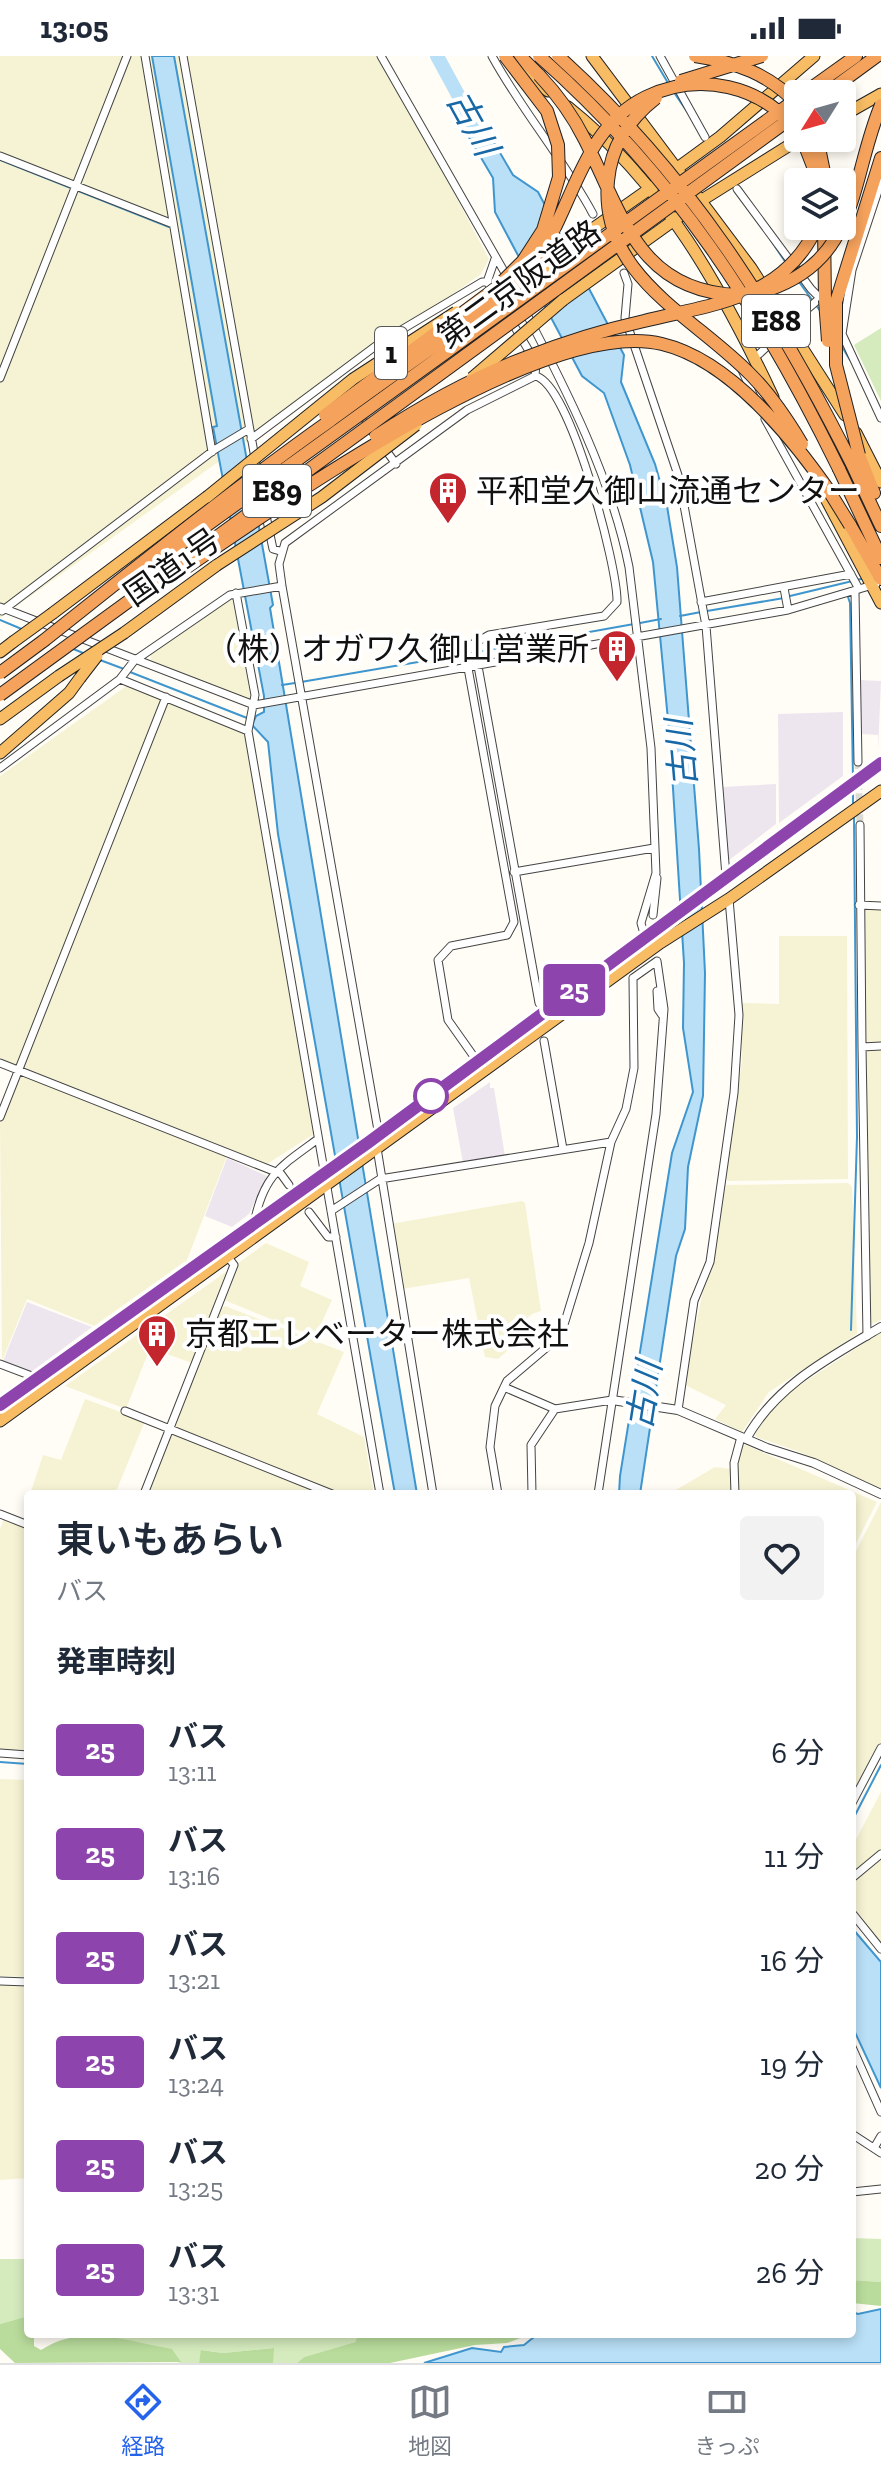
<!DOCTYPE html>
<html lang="ja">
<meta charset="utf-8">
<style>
:root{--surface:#fff;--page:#f2f2f3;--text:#1f2937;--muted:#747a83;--line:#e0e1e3;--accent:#2563eb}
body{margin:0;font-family:"Zilla Slab","Noto Sans JP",serif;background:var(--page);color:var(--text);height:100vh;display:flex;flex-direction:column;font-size:30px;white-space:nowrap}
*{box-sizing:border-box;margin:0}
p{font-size:26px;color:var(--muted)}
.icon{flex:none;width:44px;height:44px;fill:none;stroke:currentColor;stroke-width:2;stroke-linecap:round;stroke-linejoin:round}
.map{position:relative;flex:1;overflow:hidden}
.sheet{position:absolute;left:24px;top:1434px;width:832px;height:848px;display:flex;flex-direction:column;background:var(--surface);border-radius:8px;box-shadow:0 4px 12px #0003}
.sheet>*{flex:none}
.badge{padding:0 16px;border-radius:6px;font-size:28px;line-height:52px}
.needle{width:52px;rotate:233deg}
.buttons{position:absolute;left:784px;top:24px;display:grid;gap:16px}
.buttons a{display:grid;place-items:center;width:72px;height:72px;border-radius:8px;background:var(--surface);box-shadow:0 4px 12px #0003;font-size:40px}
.map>.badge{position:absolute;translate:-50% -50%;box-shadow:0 0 0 4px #fff}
h2{padding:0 32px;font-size:30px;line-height:72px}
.round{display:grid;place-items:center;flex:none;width:84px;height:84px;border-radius:8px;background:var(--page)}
.overview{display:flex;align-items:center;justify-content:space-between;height:136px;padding:0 32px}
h1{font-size:38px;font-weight:600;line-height:60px}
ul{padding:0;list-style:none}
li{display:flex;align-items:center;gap:24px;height:104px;padding:0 32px}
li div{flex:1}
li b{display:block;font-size:30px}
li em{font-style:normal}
li .badge{min-width:88px;font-weight:700;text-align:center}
.status{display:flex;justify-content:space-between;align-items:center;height:56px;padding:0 40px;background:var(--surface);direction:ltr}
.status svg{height:22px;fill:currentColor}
.tab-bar{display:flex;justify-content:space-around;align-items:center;height:112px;border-top:2px solid var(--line);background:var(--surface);font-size:22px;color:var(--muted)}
.tab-bar a{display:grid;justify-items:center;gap:4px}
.tab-bar .active{color:var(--accent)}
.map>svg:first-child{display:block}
.industrial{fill:#eee6ef}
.farmland{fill:#f6f3d4}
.green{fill:#d5ebbd}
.forest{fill:#b9dc9c}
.water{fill:#b9e0f7;stroke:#3f96cf;stroke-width:2}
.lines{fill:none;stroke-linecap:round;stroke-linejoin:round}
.stream{stroke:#3f96cf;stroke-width:2}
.river{stroke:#b9e0f7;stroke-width:14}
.minor-tunnel{stroke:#dbdad3;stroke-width:7;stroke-dasharray:7 3.5;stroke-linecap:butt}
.minor-casing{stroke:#444;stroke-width:9}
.tertiary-casing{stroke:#444;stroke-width:10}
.trunk-casing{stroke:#222;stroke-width:13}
.motorway-casing{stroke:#222;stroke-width:14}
.minor{stroke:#fff;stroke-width:7}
.tertiary{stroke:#fff;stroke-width:8}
.trunk{stroke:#f7bc64;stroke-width:11}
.motorway{stroke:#f5a25d;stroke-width:12}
.trunk-bridge-casing{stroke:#222;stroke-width:13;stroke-linecap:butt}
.motorway-bridge-casing{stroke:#222;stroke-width:14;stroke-linecap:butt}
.trunk-bridge{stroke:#f7bc64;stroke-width:11}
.motorway-bridge{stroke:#f5a25d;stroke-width:12}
.line-casing{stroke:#fff;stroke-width:18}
.line{stroke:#8e44ad;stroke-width:12}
.stop-dot{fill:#fff;stroke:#8e44ad;stroke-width:4}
.labels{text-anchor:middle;stroke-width:8;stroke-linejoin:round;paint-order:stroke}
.shield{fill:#fff;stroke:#585858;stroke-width:2}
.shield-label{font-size:30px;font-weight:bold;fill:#111}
.street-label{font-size:32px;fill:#111;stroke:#fff}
.poi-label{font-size:32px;fill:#111;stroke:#fff;text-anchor:start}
.water-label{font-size:34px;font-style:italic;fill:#1768a6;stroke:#fff}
</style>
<div class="status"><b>13:05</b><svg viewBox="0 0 49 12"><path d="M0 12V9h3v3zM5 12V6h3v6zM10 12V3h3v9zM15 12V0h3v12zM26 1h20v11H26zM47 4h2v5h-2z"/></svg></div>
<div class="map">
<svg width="881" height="2307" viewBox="0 0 881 2307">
<rect width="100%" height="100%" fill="#fffdf5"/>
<!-- industrial -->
<path class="industrial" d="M860,624L881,625L878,695V679L862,678Z
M843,656V720L779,767L778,658Z
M776,728V768L728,805L722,731Z
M490,1026V1032H494L505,1100L463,1107L453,1052Z
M227,1102L267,1120L249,1158L232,1171L205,1160Z
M27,1246L92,1271L30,1317L3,1305Z"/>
<!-- farmland -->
<path class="farmland" d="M0,0H381L489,203L481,218L0,562Z
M229,543L236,546L253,637L248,645L152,609L150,596Z
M128,629L163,643L18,1009L0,1002V720Z
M167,644L245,676L314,1078L267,1108L23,1012Z
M862,853H881V1264L868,1270Z
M779,880H847L848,1123L728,1125L725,1121L742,1005L741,947L779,948Z
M22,1018L227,1100L187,1204L94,1270L27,1243L2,1305L0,1067Z
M848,1127L852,1131L857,1278L769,1336L742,1376L715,1363L726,1349L683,1328L726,1129Z
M522,1145L525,1147L541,1255L532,1258L524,1265L530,1274L498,1303L485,1301L469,1222L402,1233L391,1168Z
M266,1187L309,1206L300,1230L332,1244L315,1281L224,1244L237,1208Z
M230,1213L192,1307L150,1292L126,1353L65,1330Z
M225,1250L344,1296L317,1358L364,1381L374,1438H149L220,1253Z
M881,1276V1434L797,1395L756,1381L755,1374L777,1344Z
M85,1343L145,1365L115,1438H30L43,1399L61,1404Z
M743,1388L877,1446L852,1495V1438H737V1413Z
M715,1411L731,1413L733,1438H669Z
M881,1446V1686L857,1734L852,1731V1503Z
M4,1462L28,1471V1696L0,1694V1473Z
M0,1723L28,1724V1921L0,1920Z
M881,1736V1887L852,1852V1791Z
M0,1927L28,1929V2122L0,2124Z"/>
<!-- green -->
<path class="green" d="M881,272V345L854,289Z
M852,2182L881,2183V2226L852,2224Z
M0,2203H28V2260L0,2268Z
M88,2278H359L355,2286L304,2301L297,2307H273V2292L223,2297L202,2294L199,2307H180Z"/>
<!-- forest -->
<path class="forest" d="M852,2224L881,2226V2250L852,2247Z
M28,2260V2278H34V2290L41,2294C82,2267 126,2285 172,2293L181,2306L15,2307L0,2293V2268Z
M359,2278H402L409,2281L428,2278H531L507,2287L475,2289L390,2307H297L304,2301L355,2286Z
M274,2292L273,2307H199L201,2294L223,2297Z"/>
<!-- water -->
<path class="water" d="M152,0H174L273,549L270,552L417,1438H395L278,778L268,686L252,669L256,660L264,656V640L213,371L217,370Z
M472,49L513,119L538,136L624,299L621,326L655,408L667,450L677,511L699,793L705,917L703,1040L688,1111L685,1173L676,1200L640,1438H619L620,1420L672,1097L693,1036L683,972L684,907L670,685L653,506L630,409L604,337L582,320L495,156L493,122L457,61Z
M852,1872L881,1906V2032L852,1970Z
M881,2253V2307H424L472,2292L501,2296L504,2291L524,2289L534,2281L565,2278H852V2256L858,2258Z"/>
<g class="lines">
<!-- stream -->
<path class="stream" d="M652,0L668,27
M673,35L690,60
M0,104L169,171
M770,183L786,207
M799,226L821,256
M841,289L850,304
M847,538L850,547L853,723
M790,540L865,522
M707,555L784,542
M680,560L701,556
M0,564L24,574
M640,567L661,563
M71,592L83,597
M471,597L634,568
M100,604L124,613
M130,616L247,662
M301,626L465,598
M282,629L295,627
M853,734V747
M851,1274L857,1081L854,762
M0,1706L28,1708
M852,1765L881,1709"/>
<!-- river -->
<path class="river" d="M437,0L475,70"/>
<!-- minor-tunnel -->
<path class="minor-tunnel" d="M786,273L805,255
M858,706L860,769"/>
<!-- minor casing -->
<g class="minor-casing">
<path id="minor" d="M145,0L212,396
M183,0L258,419
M381,0L509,224
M492,0C522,55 563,102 593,158
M660,0L705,81
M0,100L173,168
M881,126L852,214L842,278L881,362
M737,133L811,233L826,248
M624,217L628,228L625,262L679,422L706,570L726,820
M487,226L495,203
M524,253C566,333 611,421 629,511L651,692L656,817L641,867L645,881
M805,255L819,243
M758,299L772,286
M742,314L754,341
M0,322L127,0
M765,363L859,533
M366,367L396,408
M251,383L381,286L482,226H487L495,236
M265,455L273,493L280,495
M784,532L788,554
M855,536L858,706
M236,537L255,639L248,675L380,1438
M701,546L851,518
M0,551L254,649L788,554L876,528
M2,555L214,394L249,373
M478,610L539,947
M120,623L248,675
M0,712L120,623L134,605L230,539L282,530
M860,769L862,991L881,990
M514,816L654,792
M859,849L881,850
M653,859L657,822
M657,935L658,953L662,959
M544,985L563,1093
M862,991L867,1280
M477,1005L448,964L438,904L451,890L507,879L514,866L466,601L471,589L489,579L604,560L617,546C618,511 569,325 535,320
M0,1007L281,1118L289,1129
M0,1061L166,641
M379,1080L282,530L279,508L285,487L467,354L535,320L536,307L503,251
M377,1092L433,1438
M331,1155L380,1123L611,1086
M309,1156L328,1181H336
M254,1168C263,1119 281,1110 318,1083
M0,1308L37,1322
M504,1331L555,1353
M678,1354L694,1245L710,1206L734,1037L739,959L729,843
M125,1355L332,1438
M144,1438L234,1209L228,1201
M498,1438L490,1391L495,1350L507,1325L553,1286L563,1272L589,1187L611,1086L626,1053L634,1012L633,922
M532,1438L531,1389L555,1353L612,1344
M598,1438L656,1058L664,953L657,905L633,922
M735,1438L734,1407L741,1381
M0,1458L28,1469
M0,1697L28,1699
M852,1747L881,1692
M852,1822L881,1798
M852,1857L881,1893
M0,1925L28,1926
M852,1991L881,2056
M852,2078L881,2097
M874,2092L881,2080
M852,2136L881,2133"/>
</g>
<!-- tertiary casing -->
<g class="tertiary-casing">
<path id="tertiary" d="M612,1344L678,1354L767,1392L814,1407L881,1438
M746,1383C776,1329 829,1302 881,1271"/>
</g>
<!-- trunk casing -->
<g class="trunk-casing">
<path id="trunk" d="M592,0L751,212L845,359
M514,9L548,35
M568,51C664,128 721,231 773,341
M842,60L881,38
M672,116L720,81L814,0
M684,131L746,89
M591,174L655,129
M622,178L666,146
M563,244L702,144L801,82
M856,377L881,426
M814,420L881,547
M53,557L207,441
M124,577L217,509
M0,596L13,586
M0,663L59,620
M0,697L69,637L80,622
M0,1349L380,1078L881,707
M0,1365L660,887L729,843L881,735"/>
</g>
<!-- motorway casing -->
<g class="motorway-casing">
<path id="motorway" d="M520,0L539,19
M803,38L856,0
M825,38L877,0
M802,82L819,126
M817,82L826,126
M824,170L825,244
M836,246L881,102
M859,399L874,437
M851,406L881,470
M839,413L881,502
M850,469L881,523"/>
</g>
<!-- minor -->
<use href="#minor" class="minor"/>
<!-- tertiary -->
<use href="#tertiary" class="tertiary"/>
<!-- trunk -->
<use href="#trunk" class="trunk"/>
<!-- motorway -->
<use href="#motorway" class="motorway"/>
<!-- trunk-bridge casing -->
<g class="trunk-bridge-casing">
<path id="trunk-bridge" d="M532,209L591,174
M522,223L569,204
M472,322L563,244
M207,441L353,323L456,256
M217,509L322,441L416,369
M13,586L53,557
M59,620L124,577
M80,622L97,600"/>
</g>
<!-- motorway-bridge casing -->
<g class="motorway-bridge-casing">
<path id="motorway-bridge" d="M539,0C675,120 760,252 839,413
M558,0C688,117 773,251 851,406
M695,0C735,6 770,18 798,49
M539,19C557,38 573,60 585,84C622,158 639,236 738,239
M681,25L762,0
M656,42C629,63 611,90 608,125C599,220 694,260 751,319C771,339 787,363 802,388
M768,234C860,203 850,123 881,49
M825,244L828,285
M836,246V309L859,399
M325,359L496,232L523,205L543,174L559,121L558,89L547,55L505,0
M376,380C423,349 474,321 527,301C565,286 604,274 644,265C712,248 785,243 817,170
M829,435L850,469
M156,506L798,42
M187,511C285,445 545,259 662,288C730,304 794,384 832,439
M42,586C138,510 232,434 331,364C370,335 410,307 450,279C477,260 508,241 529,214C573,160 578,74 646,41C699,15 762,29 798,76
M0,617L46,583
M0,639L798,57"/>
</g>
<!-- trunk-bridge -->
<use href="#trunk-bridge" class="trunk-bridge"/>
<!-- motorway-bridge -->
<use href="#motorway-bridge" class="motorway-bridge"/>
</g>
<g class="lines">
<!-- line casing -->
<g class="line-casing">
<path id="line" d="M0,1349L369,1086L881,707"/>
</g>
<!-- line -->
<use href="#line" class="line"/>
</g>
<!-- icons -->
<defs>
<g id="building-pin" transform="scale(2)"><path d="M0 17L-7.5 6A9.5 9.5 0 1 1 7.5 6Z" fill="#c4262e" stroke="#fff"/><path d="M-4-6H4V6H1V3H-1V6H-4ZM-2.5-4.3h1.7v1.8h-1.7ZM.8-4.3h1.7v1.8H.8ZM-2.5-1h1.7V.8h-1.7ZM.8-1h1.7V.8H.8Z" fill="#fff"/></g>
</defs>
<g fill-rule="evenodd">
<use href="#building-pin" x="448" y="435"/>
<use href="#building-pin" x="617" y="593"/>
<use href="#building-pin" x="157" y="1278"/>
</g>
<!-- markers -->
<circle class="stop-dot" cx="431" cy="1040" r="16"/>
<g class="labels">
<!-- shield labels -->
<g class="shield">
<rect x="742" y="239" width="68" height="52" rx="6"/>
<rect x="375" y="271" width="32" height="52" rx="6"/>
<rect x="243" y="409" width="68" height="52" rx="6"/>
</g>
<g class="shield-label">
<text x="776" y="275">E88</text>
<text x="391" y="307">1</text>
<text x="277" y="445">E89</text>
</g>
<!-- street labels -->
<g class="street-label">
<text transform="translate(519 228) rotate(-36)" y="11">第二京阪道路</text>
<text transform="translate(172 511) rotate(-35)" y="11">国道1号</text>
</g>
<!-- poi labels -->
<g class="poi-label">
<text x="476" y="446">平和堂久御山流通センター</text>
<text x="589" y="604" text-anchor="end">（株）オガワ久御山営業所</text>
<text x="185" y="1289">京都エレベーター株式会社</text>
</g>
<!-- water labels -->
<g class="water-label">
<text transform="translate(473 67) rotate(61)" y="12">古川</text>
<text transform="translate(681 697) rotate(-95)" y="12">古川</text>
<text transform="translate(644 1339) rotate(-81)" y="12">古川</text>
</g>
</g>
</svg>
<div class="buttons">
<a><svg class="needle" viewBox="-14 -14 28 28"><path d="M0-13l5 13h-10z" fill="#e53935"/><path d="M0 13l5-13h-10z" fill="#747a83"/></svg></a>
<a><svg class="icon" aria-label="layers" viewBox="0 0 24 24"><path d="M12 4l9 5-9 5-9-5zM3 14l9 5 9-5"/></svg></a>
</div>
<b class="badge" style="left:574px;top:934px;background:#8e44ad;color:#fff">25</b>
<section class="sheet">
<div class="overview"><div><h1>東いもあらい</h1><p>バス</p></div><a class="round"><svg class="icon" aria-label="heart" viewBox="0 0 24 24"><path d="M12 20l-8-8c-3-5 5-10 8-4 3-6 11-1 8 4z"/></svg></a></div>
<h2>発車時刻</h2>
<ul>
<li><span class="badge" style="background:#8e44ad;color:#fff">25</span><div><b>バス</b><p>13:11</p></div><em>6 分</em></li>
<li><span class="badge" style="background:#8e44ad;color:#fff">25</span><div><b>バス</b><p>13:16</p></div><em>11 分</em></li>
<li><span class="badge" style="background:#8e44ad;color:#fff">25</span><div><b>バス</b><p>13:21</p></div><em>16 分</em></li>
<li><span class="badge" style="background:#8e44ad;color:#fff">25</span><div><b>バス</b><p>13:24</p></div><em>19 分</em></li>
<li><span class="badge" style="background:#8e44ad;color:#fff">25</span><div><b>バス</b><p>13:25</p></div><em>20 分</em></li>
<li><span class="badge" style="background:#8e44ad;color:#fff">25</span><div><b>バス</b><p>13:31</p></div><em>26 分</em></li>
</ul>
</section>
</div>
<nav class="tab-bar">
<a class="active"><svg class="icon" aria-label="directions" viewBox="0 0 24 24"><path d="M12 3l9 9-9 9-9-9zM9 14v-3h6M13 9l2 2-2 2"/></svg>経路</a>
<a><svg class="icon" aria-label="map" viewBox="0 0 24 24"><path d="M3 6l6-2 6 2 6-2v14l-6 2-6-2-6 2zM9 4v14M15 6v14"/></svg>地図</a>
<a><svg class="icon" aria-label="tickets" viewBox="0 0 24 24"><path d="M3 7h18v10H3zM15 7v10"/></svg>きっぷ</a>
</nav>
